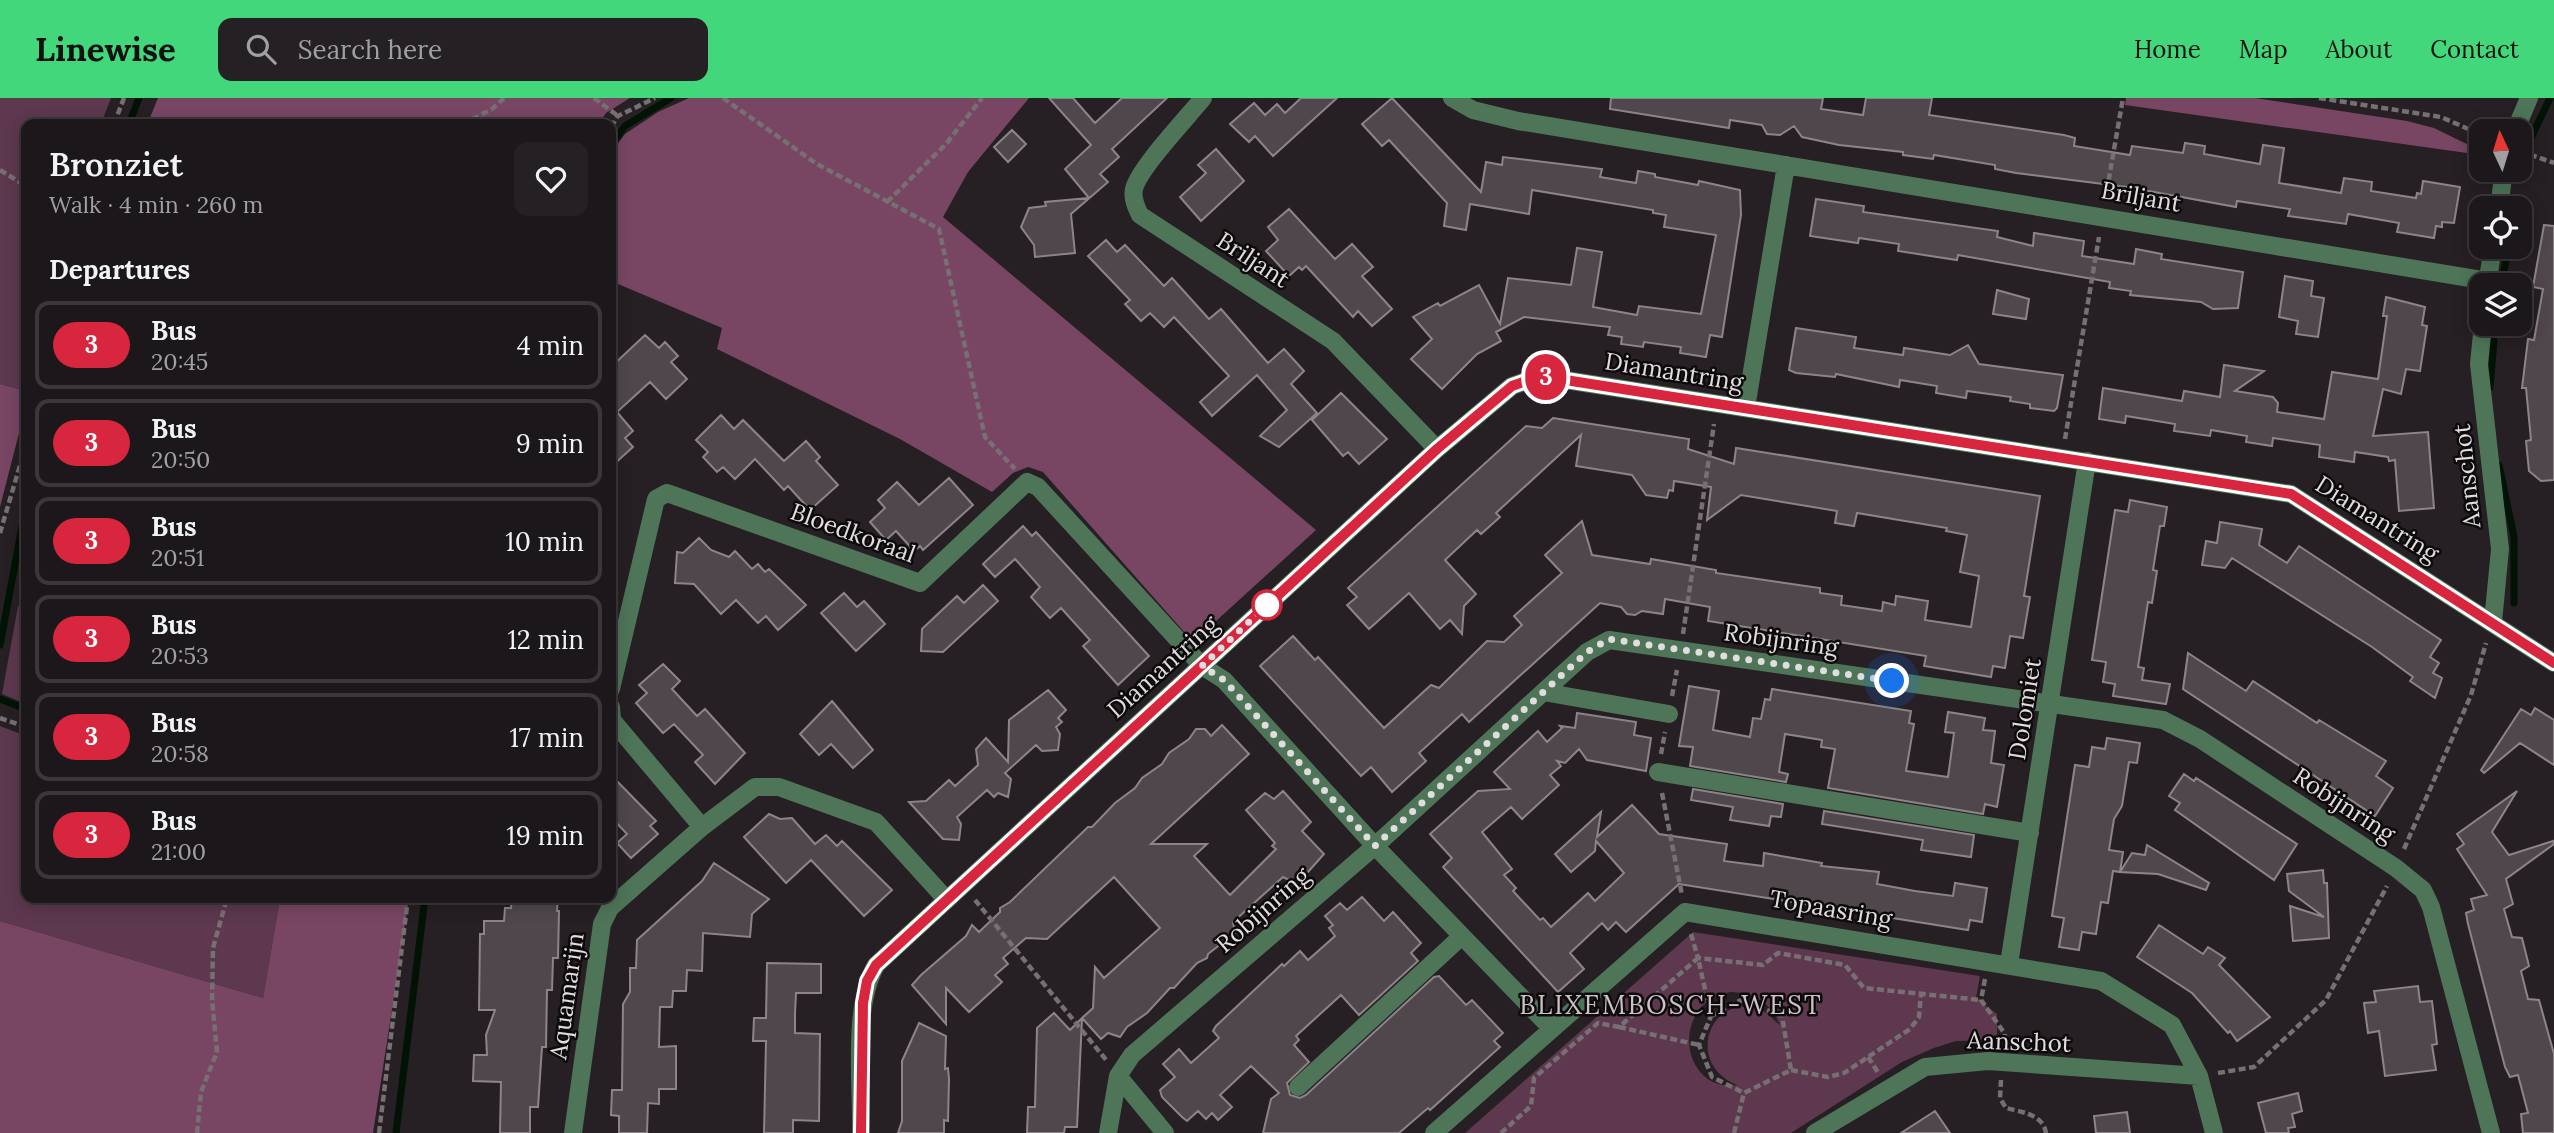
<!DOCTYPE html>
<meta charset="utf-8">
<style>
:root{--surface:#1c171a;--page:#252023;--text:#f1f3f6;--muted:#a09fa2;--line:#3a3639;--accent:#42d77b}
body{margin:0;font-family:Lora,serif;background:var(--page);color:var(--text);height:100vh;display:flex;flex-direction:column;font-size:26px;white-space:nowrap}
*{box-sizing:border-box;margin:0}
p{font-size:23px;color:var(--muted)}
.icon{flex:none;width:38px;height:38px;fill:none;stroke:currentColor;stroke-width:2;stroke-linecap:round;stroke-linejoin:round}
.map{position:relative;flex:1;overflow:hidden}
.drawer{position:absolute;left:21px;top:21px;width:595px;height:784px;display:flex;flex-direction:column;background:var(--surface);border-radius:14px;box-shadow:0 4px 18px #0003,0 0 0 2px var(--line)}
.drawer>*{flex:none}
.badge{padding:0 14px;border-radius:23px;font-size:24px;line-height:46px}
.needle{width:46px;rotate:356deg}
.tools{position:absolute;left:2469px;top:21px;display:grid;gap:14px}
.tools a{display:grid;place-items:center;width:63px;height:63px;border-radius:14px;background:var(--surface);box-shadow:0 4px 18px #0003,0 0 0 2px var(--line);font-size:35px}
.you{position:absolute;width:35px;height:35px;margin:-18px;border:5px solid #fff;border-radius:50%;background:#1a73e8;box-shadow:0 0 0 10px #1a73e833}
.map>.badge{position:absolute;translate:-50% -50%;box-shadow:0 0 0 4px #fff}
h2{padding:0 28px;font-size:26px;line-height:63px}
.round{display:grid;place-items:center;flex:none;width:74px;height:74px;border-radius:14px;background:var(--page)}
.summary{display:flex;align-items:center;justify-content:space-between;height:119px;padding:0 28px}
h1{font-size:33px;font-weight:600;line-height:52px}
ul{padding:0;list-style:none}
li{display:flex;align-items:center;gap:21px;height:88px;margin:0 14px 10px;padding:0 14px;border:4px solid var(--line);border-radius:14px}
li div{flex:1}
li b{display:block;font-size:26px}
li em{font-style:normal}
li .badge{min-width:77px;font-weight:700;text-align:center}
header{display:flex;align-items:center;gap:42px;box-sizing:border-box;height:98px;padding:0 35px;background:var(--accent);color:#111}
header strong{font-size:33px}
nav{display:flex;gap:38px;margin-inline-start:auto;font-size:24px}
.search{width:490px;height:63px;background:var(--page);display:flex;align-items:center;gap:18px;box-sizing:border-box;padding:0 24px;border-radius:14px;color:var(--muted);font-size:26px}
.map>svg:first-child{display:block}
.green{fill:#5d384e;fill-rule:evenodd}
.forest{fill:#784663}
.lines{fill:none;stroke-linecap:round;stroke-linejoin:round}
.stream{stroke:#001304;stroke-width:7}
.building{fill:#4f474b;stroke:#8c8488;stroke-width:2}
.path{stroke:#767073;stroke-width:4.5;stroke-dasharray:7 3.5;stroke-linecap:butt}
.minor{stroke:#4e7558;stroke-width:18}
.line-casing{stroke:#fff;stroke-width:16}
.line{stroke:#d7263d;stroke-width:10}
.walk{stroke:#e1dcde;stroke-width:7;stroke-dasharray:0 12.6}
.stop-dot{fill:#fff;stroke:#d7263d;stroke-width:3.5}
.labels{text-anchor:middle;stroke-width:5;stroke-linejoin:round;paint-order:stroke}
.street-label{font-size:24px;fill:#e1dcde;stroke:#0d0a0b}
.neighbourhood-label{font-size:26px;letter-spacing:2px;fill:#cbc1c6;stroke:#0d0a0b}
</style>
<header>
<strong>Linewise</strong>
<div class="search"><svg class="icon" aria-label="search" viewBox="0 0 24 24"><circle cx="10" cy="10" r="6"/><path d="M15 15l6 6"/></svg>Search here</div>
<nav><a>Home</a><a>Map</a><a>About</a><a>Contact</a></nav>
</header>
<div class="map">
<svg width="2554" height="1035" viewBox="0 0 2554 1035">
<rect width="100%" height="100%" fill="#261f23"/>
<!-- green -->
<path class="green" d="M0,0H111L101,26H26V293L0,286Z
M18,508L26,510V606L2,596Z
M0,628L26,638V800H280L263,900L0,823Z
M1693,834L1980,878L1976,900L1997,916V942L1956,943L1934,950L1902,964L1791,1035H1465ZM1731,894C1755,895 1771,905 1780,927C1774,923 1768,914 1759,911C1711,894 1683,965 1737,987C1681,995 1668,905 1731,894Z"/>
<!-- forest -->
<path class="forest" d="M158,0H630L606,15L598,26H161L149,22Z
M689,0H1029L968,74L943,119L1316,432L1193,544L1043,374L1028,369L1013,375L992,394L900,341L717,251L722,230L611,183V55L625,36L658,14Z
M2126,0H2255L2407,23L2434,30L2481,53V57L2125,7Z
M0,286L26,293V308L0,409Z
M280,800H409L373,1035H0V823L263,900Z"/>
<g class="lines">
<!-- stream -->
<path class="stream" d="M129,26L139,0
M2531,40L2550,0
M611,47L625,28L671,0
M2501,187L2509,149
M2490,289L2494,243
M2499,367L2514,439V505
M0,547L26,407
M0,601L26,611
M396,1035L425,800"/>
</g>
<!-- building -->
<path class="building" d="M1049,0H1073L1095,25L1122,0H1167L1112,51L1119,59L1100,76L1108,84L1071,116L1075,155L1035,159L1034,147L1021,129L1029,110L1046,108L1045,104L1089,100L1065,71L1091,47Z
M1301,0H1337L1273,58L1255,38L1249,44L1230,26L1254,5L1265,17L1277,6L1285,15Z
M1392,0L1481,94L1486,64L1502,67L1503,59L1602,71L1600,79L1636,85L1638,73L1655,76V79L1698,87L1699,83L1740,92L1741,117L1722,239L1710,237L1706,259L1680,255L1681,249L1644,244L1643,249L1621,246L1622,239L1608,237L1610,229L1524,219L1496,234L1501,243L1477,256L1442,291L1411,261L1432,241L1413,219L1438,205L1440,208L1479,187L1500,226L1508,180L1571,187L1577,150L1602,154L1593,209L1637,217L1639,208L1701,216L1716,137L1664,129L1666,117L1653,115V112L1532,92L1529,116L1470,106L1466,132L1444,128L1447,105L1389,42L1382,48L1362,26Z
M1611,0H1823L1821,11L1863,17L1866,0H1932L1929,17L2064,37L2075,40L2074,48L2130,57L2132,48L2183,55L2185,45L2205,48L2204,56L2260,66L2263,47L2284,50L2279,85L2341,95L2344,80L2372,84L2371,93L2416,100L2417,95L2421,96L2423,83L2460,89L2454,125L2442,124V129L2436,128L2434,140L2397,134L2399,125L2348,116L2346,126L2288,118L2290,111L2237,103L2236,109L2127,89L2016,75L1995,71V67L1934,57L1933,61L1903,57V54L1839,47L1802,39L1794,28L1780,37L1767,36L1762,27L1730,22L1729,30L1610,11Z
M1012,32L1026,46L1008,64L994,49Z
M1216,51L1244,83L1201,123L1180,99L1206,75L1198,67Z
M1816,101L1864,108L1863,114L1998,133L1997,139L2033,148L2034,135L2084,143L2082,158L2134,166L2136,151L2162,156L2161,161L2243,174L2238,210L2213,211L2201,204L2130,197L2131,193L2109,190L2110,184L1958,157L1957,162L1898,153L1899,146L1859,140L1858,145L1810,138Z
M1289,111L1335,161L1352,146L1373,169L1362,178L1392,211L1372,228L1358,213L1353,219L1306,168L1302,172L1299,169L1289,178L1266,153L1278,142L1268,129Z
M2544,127L2554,128V382L2541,383L2529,373L2526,343L2531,342L2526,290H2522L2528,241L2534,242L2543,191L2533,189Z
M1106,142L1117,154L1125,147L1164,188L1172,180L1209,221L1221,211L1268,265L1284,251L1304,273L1291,286L1317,315L1279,349L1260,338L1287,312L1257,277L1212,318L1200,304L1229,278L1174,219L1164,229L1150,215L1141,223L1125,206L1130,202L1088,158Z
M2285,178L2313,183L2311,198L2324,200L2318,239L2296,236L2298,223L2279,219Z
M1997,192L2029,201L2026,221L1993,216Z
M2386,199L2425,209L2422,227L2427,228L2420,273L2406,271L2401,296L2383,291L2373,338L2428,334L2434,410L2399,413L2395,362L2389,363L2388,359L2355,354L2354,364L2319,359L2320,347L2273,340L2272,348L2246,344L2247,338L2211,332L2210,338L2174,333L2175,326L2126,318L2125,325L2099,321L2103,290L2182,303L2184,293L2220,299L2224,267L2264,273L2235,293L2273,299L2278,305L2277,314L2324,321L2332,274L2378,281L2387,218H2383Z
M1796,230L1856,239L1854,250L1903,257L1904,250L1950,257L1968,247L1979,266L2063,277L2057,310L2054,313L2030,310V306L2010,303L2011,299L1967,293L1966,300L1936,295L1937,288L1900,282L1899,289L1836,276L1835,279L1796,275L1789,272Z
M645,237L659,250L665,244L678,258L671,264L687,281L666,301L650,284L617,314L633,333L625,340L633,349L611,369V269Z
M1341,295L1387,341L1359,366L1348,354L1343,358L1312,322Z
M721,317L734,331L743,322L784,363L806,343L820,359L816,363L838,387L810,412L788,388L784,392L755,361L735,381L723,369L717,374L703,359L708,354L696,342Z
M1553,320L1689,341L1688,351L1734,366L1736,350L2040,398L2024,498L2030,499L2023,540L2010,538L2005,570L1993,568L1991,579L1924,568L1926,558L1708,523L1710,509L1665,501L1663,516L1642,513L1635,517L1627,516L1621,509L1600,505L1469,624L1462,616L1419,655L1426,663L1392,694L1371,669L1361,678L1260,568L1293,538L1315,562L1318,559L1384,630L1431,587L1439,590L1487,543L1504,544L1522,527L1514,518L1562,475L1545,457L1582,423L1592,457L1650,466L1651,461L1716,472V475L1820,490V495L1842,498L1841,507L1882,513L1883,504L1895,507L1896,498L1928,503L1925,522L1971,529L1979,478L1960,474L1967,437L1946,433L1947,430L1857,415L1854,428L1835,425L1837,413L1741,397L1707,422L1711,389L1674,383L1673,393L1669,392L1667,400L1646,397L1632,377L1576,368L1581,337L1496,415L1500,419L1481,436L1477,432L1445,462L1476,496L1464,508L1462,536L1450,522L1440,531L1409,495L1369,531L1347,507L1357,499L1348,490L1526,328L1542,330Z
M949,380L973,407L923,452L920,448L914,453L896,433L886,442L870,424L885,410L878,402L897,384L919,407Z
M2130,402L2167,409L2164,428H2160L2153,472L2157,473L2152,505L2148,504L2138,569L2144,570L2142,582L2170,586L2166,606L2113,598L2115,586L2103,584L2106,564L2092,562L2115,412L2128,414Z
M2220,424L2262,431L2259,447L2287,465L2299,448L2441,542L2430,559L2439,565L2433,575L2442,580L2435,600L2410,583L2413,579L2372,549L2232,460L2225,470L2202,467L2206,443L2217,445Z
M1023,428L1032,438L1036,434L1149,558L1118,587L1083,548L1090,542L1061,510L1050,520L1031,499L1040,489L1015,461L995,479L983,466Z
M699,440L711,452L729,459L735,453L752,471L758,466L765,474L769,471L806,507L778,532L766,518L758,525L736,502L721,516L694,486L675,485L677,454L683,455Z
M983,487L998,503L943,554L921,553L922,531L957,498L964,505Z
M844,495L857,509L864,503L885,526L856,553L821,515Z
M2188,555L2246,593L2253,583L2317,625L2319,622L2386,663L2376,678L2393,690L2375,718L2183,591Z
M663,566L680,583L672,591L697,618L705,611L745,655L715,686L695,664L703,657L674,626L663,635L636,605L647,595L639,587Z
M1689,588L1719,593L1713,632L1750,639L1753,620L1761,621L1765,601L1770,602L1772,591L1911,613L1909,625L1914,626L1906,673L1948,679L1954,635L1945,634L1948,614L1985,620L1983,632L1995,633L1991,665L2004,667L1997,709L1985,706L1983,716L1828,690L1835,651L1821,649L1822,642L1785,636L1779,674L1788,676L1786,684L1690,668L1693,649L1679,648Z
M1048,592L1066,612L1058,620L1062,624L1056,629L1060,636L1058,652L1042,653L1036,647L1005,675L1011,681L1008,699L998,695L994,699L987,692L957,719L961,726L959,742L943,741L909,704L926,703L949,682L955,688L978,667L976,651L986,640L1008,664L1009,622Z
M832,603L873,652L853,670L831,646L819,657L800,636Z
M2535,610L2554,622V667L2520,645L2484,675L2481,672L2521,611L2531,617Z
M1577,615L1636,624L1634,637L1651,640L1646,673L1587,662L1579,651L1565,665L1557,663L1561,668L1550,677L1559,687L1522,721L1511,709L1482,734L1512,771L1504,777L1516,790L1513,793L1540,822L1543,820L1551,829L1588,795L1595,803L1624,775L1596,743L1595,753L1571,774L1555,756L1601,714L1597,739L1632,707L1659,736L1727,746L1724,763L1763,768L1764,755L1822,765L1821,768L1879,774L1877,786L1915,793L1953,798L1955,785L1987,790L1982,824L1970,822L1968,832L1679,786L1626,834L1616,824L1608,832L1602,825L1570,855L1584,871L1558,894L1443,769L1452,760L1430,736L1478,693L1510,691L1494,674L1538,633L1547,644L1562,630L1560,628L1575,630Z
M1222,627L1249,656L1151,746H1207L1194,758L1230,797L1276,751L1272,748L1275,745L1246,712L1265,695L1274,701L1283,693L1311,724L1302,733L1324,756L1308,774L1295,785L1283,779L1233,824L1235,835L1208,856L1207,860L1197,865L1174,890H1170L1147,915L1127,929L1120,939L1108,935L1101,941L1082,920L1093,910L1095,869L1104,880L1160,830L1114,779L1047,841L1026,840L1003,860L1008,866L995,877L1002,884L969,914L946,890V926L912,887L921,877L966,838L972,827L979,834L1000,814V810L1010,804L1088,729H1092L1115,705L1135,690L1142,680L1162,666L1169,655L1189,641L1196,631H1205L1211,638Z
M2107,640L2140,645L2137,665L2129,664L2122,708L2114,721L2109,752L2123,754L2120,774L2113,773L2108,805L2101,804L2096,836L2082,834L2079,852L2059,849L2064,820L2052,818L2075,667L2089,669L2092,649L2105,651Z
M2184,676L2194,683L2196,680L2297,746L2274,782L2175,712L2180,705L2169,698Z
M611,677L656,723L650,728L658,736L631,760L617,745L627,736L611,719Z
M1693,691L1783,706L1781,719L1771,718L1769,728L1730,722L1733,709L1691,702Z
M2517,693L2492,734L2500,745L2509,757L2553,743L2554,746L2506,781L2513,806L2504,811L2512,839L2522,840L2529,868L2521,873L2528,901L2539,902L2554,956V1035H2523L2521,1016L2528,1015L2518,977L2510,979L2505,969L2468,826L2466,815L2474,812L2471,801L2487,797L2457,751L2464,746L2457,736Z
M1824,713L1974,737L1971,759L1921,752L1923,742L1822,726Z
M769,716L780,721L792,720L815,746L826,737L837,748L842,743L892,792L864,818L811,762L786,785L744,739Z
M2147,747L2209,785L2206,792L2158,776L2120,774L2132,755L2145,757Z
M714,765L769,801L752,816L750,839L703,835L702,873L687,872L686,893H673L672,909H660L659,949L676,948V991H659V1006L648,1005L647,1035H619V1018L611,1017L612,992H622L623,906L630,894V870H636L637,842L702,783Z
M2323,772L2324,785H2327L2329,840L2293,843L2290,808L2324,819L2289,793L2287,776Z
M1362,799L1384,823L1393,814L1421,845L1411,855L1418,863L1359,917L1341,897L1296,938L1299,942L1294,947L1309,964L1287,985L1290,997L1300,1000L1306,997L1434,879L1439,878L1466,907L1472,902L1503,935L1494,943L1500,949L1430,1012L1428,1010L1399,1035H1263L1271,1001L1279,995L1251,968L1220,997L1232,1009L1218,1022L1212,1015L1206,1021L1198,1013L1187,1023L1182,1019L1162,999L1160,992L1175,979L1163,966L1179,951L1191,965L1219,940L1213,933L1216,928L1282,866L1284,868L1300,853L1308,862L1335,838L1329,830L1333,827L1325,818L1340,805L1347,812Z
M512,800H558L557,813H559L558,860H553L552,892H547L546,949H542L538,1009H530V1035H500L501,984L473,983L474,957H487L486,937L495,912H479L480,836H484V823H504L505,810H511Z
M2159,827L2203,856L2208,849L2225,860L2219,867L2270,919L2237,943L2230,933L2228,935L2192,895L2137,859Z
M767,865L821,866V895H796L795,916V935L820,936L819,1023L793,1022V1035H764L766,943H753L754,920H766Z
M2418,888L2420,904L2432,903L2437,946L2432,947L2436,972L2385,978L2379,933L2368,935L2364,905L2376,904L2374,893Z
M1054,915L1070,932L1082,920L1077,1029H1065L1064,1035H1027L1028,1009H1035L1037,930Z
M919,925L946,938L945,971L948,970L949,981L948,1023L944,1022V1035H898L902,1023V963Z
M2298,995L2302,1013L2292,1016L2295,1029L2288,1030L2289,1035H2266L2258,1005Z
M1935,1013L1950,1035H1901Z
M2127,1014L2130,1035H2096L2094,1018Z"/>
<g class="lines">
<!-- path -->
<path class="path" d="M594,0L618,18
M723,0L817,66L939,131L985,339L1015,371
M2319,0L2441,19L2482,37
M114,26L124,0
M463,26L492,11L504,0
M611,29L618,18L655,0
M2520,53L2554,65
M0,72L26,88
M2105,103L2123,0
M887,104L946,46L982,0
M2065,341L2099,139
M0,435L26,347
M1683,536L1714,326
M1672,598L1677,572
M0,620L26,629
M1661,656L1665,634
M1662,695L1682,797
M2404,751L2471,597L2486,545
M975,802L1107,963
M1691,836L1698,860L1763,867L1778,855L1845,867L1864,890L1981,902
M1985,881L1981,902L2005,936L2004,945
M1619,929L1699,947
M1868,959L1879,976
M1791,972L1828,979L1844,975L1910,931L1919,919L1921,895
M2218,975L2254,969L2326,902L2387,788
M2001,982L2000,1000L2006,1010C2021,1014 2043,1016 2046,1035
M197,1035L201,994L217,954L212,902L213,850L227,800
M379,1035L408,800
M1501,1035L1531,1008L1534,980L1598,925L1619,929L1698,860L1711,918L1699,947L1712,979L1744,995L1791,972L1782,918L1741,902L1711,918
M1734,1035L1744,995"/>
<!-- minor -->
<path class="minor" d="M1203,0C1188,19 1139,70 1134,91C1132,100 1136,109 1140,117L1333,243L1437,351
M1452,0L1473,12L1518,23L2488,183
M2515,33L2529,0
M2499,110L2504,72
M2487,187L2493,149
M2483,226L2479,266L2500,451L2493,524
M1746,310L1786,67
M611,591L656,401L667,395L920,485L1027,384L1038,389L1202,568L1224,582L1375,748L1552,931
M1543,594L1669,616
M611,609L612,622L702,729
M1658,674L2030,735
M2009,866L2087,363
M1118,978L1165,1035
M1298,989L1462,838
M573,1035L602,826L610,810L702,729L755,689H779L876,724L945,800
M861,1035C862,985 852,910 876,867L1437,351L1512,288L1540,278L2291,396L2554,565
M1108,1035L1118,978L1132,957L1375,748L1587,554L1609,542L2163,622L2200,641L2396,770L2423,792L2431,809L2491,1035
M1434,1035L1685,814L2101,883L2172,927L2199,978L2214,1035
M1815,1035L1925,969L1988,963L2199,978"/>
</g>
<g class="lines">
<!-- line casing -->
<g class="line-casing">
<path id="line" d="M861,1035L863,905L867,883L876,867L1437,351L1512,288L1540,278L2291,396L2554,565"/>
</g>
<!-- line -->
<use href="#line" class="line"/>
<!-- walk -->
<path class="walk" d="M1267,507L1202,568L1224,582L1375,748L1587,554L1609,541L1892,583"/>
</g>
<!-- markers -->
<circle class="stop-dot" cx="1267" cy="507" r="14"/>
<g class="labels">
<!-- street labels -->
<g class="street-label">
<text transform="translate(2141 99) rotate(10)" y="8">Briljant</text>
<text transform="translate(1253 162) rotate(33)" y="8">Briljant</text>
<text transform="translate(1674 274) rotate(9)" y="8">Diamantring</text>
<text transform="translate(2467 378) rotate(-96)" y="8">Aanschot</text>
<text transform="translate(2377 421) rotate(32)" y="8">Diamantring</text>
<text transform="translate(853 435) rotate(20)" y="8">Bloedkoraal</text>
<text transform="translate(1781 542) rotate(8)" y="8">Robijnring</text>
<text transform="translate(1163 569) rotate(-42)" y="8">Diamantring</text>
<text transform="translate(2025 611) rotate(-81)" y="8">Dolomiet</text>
<text transform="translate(2344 707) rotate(33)" y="8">Robijnring</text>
<text transform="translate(1831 811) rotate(10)" y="8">Topaasring</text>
<text transform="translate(1263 812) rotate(-41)" y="8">Robijnring</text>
<text transform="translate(567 898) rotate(-82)" y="8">Aquamarijn</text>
<text transform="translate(2019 944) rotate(2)" y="8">Aanschot</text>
</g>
<!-- neighbourhood labels -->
<g class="neighbourhood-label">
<text x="1671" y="916">BLIXEMBOSCH-WEST</text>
</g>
</g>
</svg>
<div class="tools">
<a><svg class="needle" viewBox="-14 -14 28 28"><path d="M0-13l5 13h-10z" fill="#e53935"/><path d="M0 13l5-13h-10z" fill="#a09fa2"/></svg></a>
<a><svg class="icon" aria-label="locate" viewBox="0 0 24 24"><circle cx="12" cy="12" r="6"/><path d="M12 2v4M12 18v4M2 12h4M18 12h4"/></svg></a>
<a><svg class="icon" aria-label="layers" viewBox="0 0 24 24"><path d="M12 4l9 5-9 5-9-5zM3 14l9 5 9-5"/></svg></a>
</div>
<div class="you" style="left:1892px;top:583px"></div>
<b class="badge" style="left:1546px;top:279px;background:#d7263d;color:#fff">3</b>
<section class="drawer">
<div class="summary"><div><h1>Bronziet</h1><p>Walk · 4 min · 260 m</p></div><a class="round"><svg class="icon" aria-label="heart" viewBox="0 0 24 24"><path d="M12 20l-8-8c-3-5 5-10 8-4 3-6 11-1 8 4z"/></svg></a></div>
<h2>Departures</h2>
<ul>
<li><span class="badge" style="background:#d7263d;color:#fff">3</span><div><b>Bus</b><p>20:45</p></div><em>4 min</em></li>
<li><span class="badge" style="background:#d7263d;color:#fff">3</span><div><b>Bus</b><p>20:50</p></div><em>9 min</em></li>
<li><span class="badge" style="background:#d7263d;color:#fff">3</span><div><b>Bus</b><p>20:51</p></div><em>10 min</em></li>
<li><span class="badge" style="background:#d7263d;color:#fff">3</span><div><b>Bus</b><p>20:53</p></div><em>12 min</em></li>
<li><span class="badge" style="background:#d7263d;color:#fff">3</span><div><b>Bus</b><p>20:58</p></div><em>17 min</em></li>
<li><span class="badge" style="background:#d7263d;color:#fff">3</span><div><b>Bus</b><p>21:00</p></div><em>19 min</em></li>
</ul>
</section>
</div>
